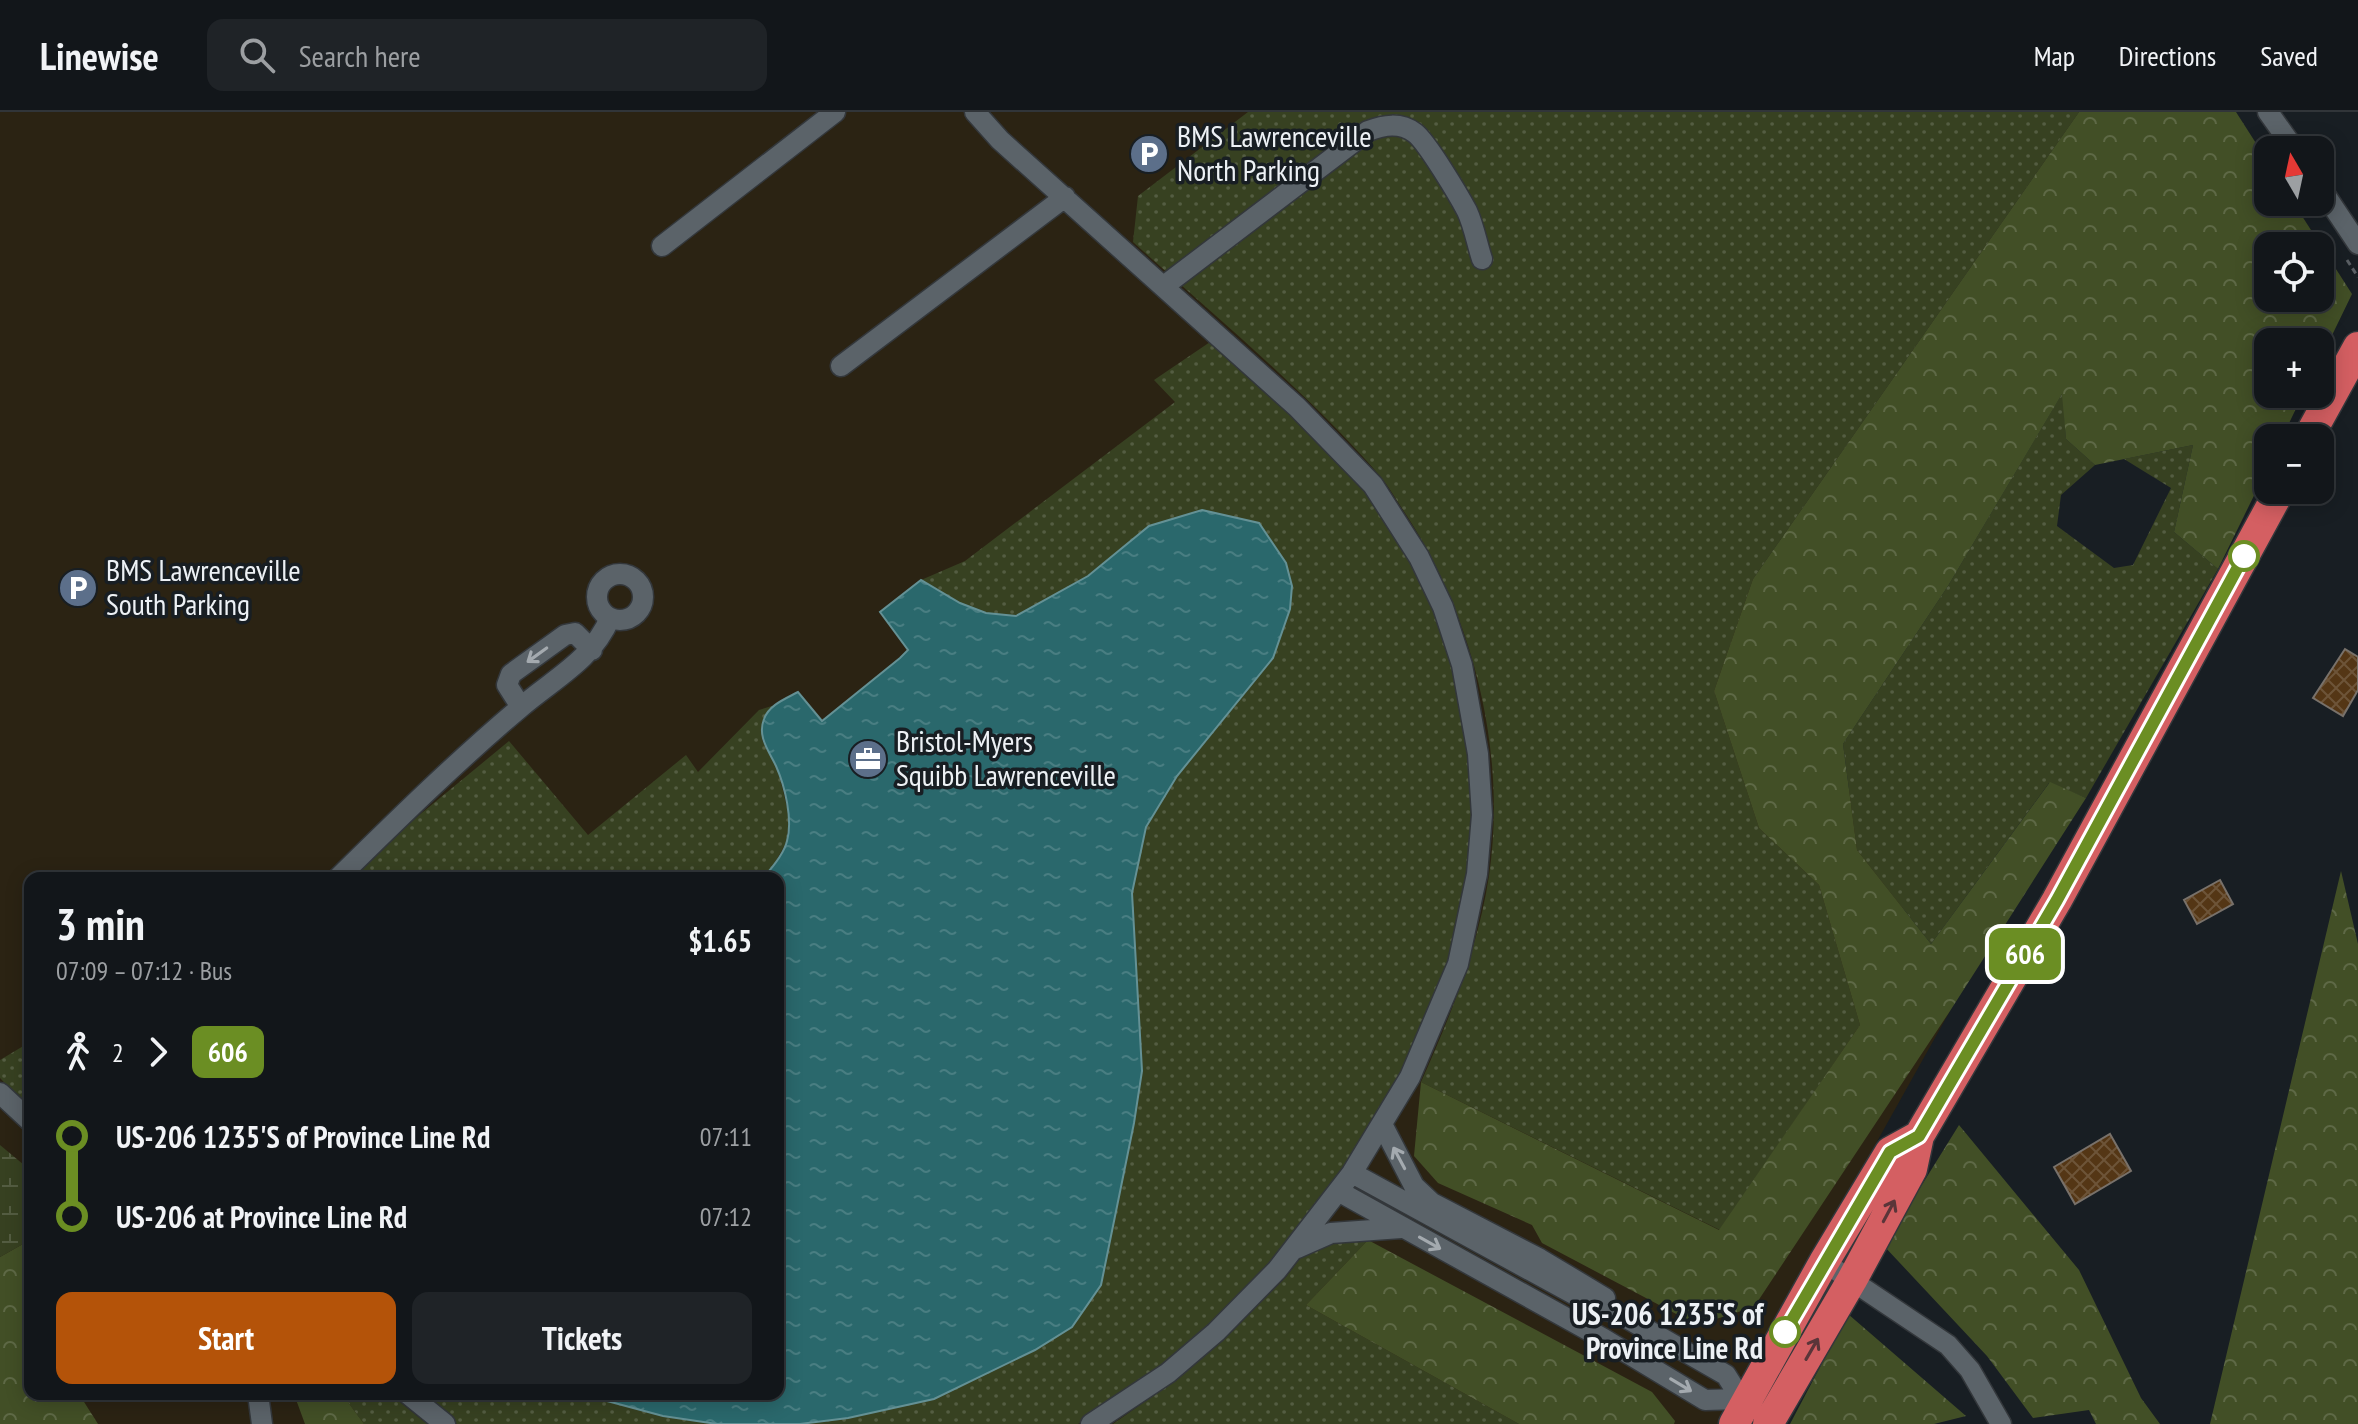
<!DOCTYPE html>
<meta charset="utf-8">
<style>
:root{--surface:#12161a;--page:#1f2327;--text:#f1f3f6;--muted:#9c9fa2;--line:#313539;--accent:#b45309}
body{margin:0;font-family:"PT Sans Narrow",sans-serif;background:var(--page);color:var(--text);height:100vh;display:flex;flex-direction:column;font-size:30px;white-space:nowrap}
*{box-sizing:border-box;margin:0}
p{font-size:26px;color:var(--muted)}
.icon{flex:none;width:44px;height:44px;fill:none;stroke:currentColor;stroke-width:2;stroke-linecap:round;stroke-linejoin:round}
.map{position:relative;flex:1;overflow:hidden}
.details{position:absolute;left:24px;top:760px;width:760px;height:528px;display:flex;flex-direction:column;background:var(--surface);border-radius:16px;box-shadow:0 4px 20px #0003,0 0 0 2px var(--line)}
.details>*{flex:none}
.badge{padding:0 16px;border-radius:12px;font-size:28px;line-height:52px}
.needle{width:52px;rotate:351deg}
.fabs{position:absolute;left:2254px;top:24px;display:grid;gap:16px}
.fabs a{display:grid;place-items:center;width:80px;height:80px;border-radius:16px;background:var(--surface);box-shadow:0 4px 20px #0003,0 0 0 2px var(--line);font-size:40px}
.map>.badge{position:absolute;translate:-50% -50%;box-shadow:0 0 0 4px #fff}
.legs{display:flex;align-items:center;gap:12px;height:88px;padding:0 32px;font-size:26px}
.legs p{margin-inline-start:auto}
.headline{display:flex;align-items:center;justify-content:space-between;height:136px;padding:0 32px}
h1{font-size:44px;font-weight:700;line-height:60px}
.primary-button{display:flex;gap:16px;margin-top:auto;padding:16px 32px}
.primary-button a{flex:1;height:92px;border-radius:16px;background:var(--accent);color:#fff;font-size:32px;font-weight:700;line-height:92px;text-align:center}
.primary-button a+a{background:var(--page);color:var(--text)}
ul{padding:0 32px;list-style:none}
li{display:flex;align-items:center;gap:28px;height:80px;font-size:30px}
li i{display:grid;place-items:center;width:12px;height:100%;margin:0 10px;background:currentColor}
li i::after{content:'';width:20px;height:20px;margin:-10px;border:6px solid;border-radius:50%;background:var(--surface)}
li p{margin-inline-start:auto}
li:first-child i{background:linear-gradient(#0000 50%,currentColor 0)}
li:last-child i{background:linear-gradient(currentColor 50%,#0000 0)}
header{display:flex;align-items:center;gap:48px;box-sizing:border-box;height:112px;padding:0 40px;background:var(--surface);border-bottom:2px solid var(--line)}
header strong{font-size:38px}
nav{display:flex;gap:44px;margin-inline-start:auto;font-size:28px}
.search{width:560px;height:72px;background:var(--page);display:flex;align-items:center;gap:20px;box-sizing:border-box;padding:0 28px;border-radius:16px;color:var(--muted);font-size:30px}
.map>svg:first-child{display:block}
.commercial{fill:#2b2313;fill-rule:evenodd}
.grass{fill:url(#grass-dots)}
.forest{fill:url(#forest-crowns);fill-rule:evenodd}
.wetland{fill:url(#wetland-marsh)}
.water{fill:url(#water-ripples);stroke:#649195;stroke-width:2}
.building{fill:url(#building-cross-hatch);stroke:#78716a;stroke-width:2}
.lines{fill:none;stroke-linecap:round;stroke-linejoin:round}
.minor-casing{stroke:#33373b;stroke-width:23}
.highway-casing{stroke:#33373b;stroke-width:33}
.path{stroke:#5a5f64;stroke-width:3;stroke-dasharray:6 4;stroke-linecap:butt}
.minor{stroke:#5b6369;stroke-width:20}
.highway{stroke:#d45f62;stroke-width:30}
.oneway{stroke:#a4aaaf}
.oneway2{stroke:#5a3539}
.line-1-casing{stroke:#fff;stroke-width:18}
.line-1{stroke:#6b8e23;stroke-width:12}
.stop-1-dot{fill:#fff;stroke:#6b8e23;stroke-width:4}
.labels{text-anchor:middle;stroke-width:7;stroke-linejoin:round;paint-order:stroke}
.poi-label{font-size:30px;fill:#edf1f5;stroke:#181e23;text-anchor:start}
.stop-label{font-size:30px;font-weight:bold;fill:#edf1f5;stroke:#181e23;text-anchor:end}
</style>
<header>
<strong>Linewise</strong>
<div class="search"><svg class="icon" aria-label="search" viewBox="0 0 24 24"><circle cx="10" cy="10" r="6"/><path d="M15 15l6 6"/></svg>Search here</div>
<nav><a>Map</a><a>Directions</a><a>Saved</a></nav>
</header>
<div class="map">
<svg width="2358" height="1312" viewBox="0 0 2358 1312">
<defs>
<pattern id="grass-dots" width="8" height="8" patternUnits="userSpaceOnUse" patternTransform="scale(2)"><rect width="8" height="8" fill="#374121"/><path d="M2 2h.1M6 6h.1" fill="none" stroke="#545d42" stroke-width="1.8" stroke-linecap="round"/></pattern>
<pattern id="forest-crowns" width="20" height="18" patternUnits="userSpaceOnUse" patternTransform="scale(2)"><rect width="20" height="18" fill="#424f26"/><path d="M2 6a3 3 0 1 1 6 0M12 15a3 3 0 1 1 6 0" fill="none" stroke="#5e6946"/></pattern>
<pattern id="wetland-marsh" width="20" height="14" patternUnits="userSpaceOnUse" patternTransform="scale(2)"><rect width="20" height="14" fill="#374121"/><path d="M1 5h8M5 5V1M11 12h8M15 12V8" fill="none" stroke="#545d42"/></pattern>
<pattern id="water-ripples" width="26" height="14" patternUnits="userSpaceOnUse" patternTransform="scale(2)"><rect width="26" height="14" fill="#2a686c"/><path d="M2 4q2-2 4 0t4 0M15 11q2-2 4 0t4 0" fill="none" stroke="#497e82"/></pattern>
<pattern id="building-cross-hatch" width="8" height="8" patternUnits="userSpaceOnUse" patternTransform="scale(2)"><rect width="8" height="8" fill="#543615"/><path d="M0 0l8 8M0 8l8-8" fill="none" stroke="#6d5438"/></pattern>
</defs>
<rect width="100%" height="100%" fill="#181e23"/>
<!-- commercial -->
<path class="commercial" d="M0,0H2079L1753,467L1950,899L1719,1312H0ZM30,766H778V1282H30Z"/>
<!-- grass -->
<path class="grass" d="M1248,0H2079L1753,467L1714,579L1759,716L1819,773L1860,913L1720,1118L1421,970C1451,903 1478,836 1489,764C1507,641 1474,507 1407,404C1398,391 1390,376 1380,364C1306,279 1217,206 1133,130L1138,84Z
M1213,228C1265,275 1318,322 1365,375C1383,396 1399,423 1412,447C1438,491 1452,541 1461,591C1472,647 1479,704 1470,762C1448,903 1365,1046 1273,1153C1220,1214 1147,1271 1078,1312H801L848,1306L934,1287L1101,1173L1134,1011L1142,959L1132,781L1146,715L1177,664L1149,414L1088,464L1016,505L986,501L960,491L921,468L965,449L1175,290L1154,268Z
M2063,280L2066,327L2095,353L2061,383L2057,414L2114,456L2133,453L2171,376L2124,347L2193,333L2174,420L2218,457L2086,686L2049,671L1931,832L1857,738L1843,632L1948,474Z
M775,593L763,608L762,628L778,658L789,704L787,729L772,756L763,766H352L406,714L509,629L588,723L686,643L698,660L759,598Z
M30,930V998L0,966V948Z
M1342,1124L1368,1128L1306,1193L1519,1312H1113L1174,1269L1223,1228L1286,1165L1302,1144Z
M342,1282H390L427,1312H364Z
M419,1282H581L663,1304L717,1312H457Z"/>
<!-- forest -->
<path class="forest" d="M2079,0H2236L2268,50V90H2293L2352,182L2320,248V230H2268V282H2303L2282,326H2268V355L2218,457L2174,420L2193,333L2095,353L2066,327L2062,282L1948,474L1843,632L1857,738L1931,832L2050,670L2086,686L1950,899L1754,1195L1697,1213L1542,1131L1532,1113L1438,1071L1414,1044L1421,970L1719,1118L1860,913L1819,773L1759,716L1714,579L1753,467ZM2268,134H2320V186H2268Z
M2341,759L2358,832V1312H2210Z
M1959,1013L2079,1158L2141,1286L2160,1312H2096L2089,1298L2033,1306L1987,1244L1884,1134Z
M30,1128V1282H79L98,1312H0V1145Z
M1368,1128L1652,1280L1675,1309L1674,1312H1519L1306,1193Z
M1848,1202L1966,1304L1934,1312H1790Z
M294,1282H342L364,1312H305Z"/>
<!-- wetland -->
<path class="wetland" d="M0,1033L30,1058V1128L0,1145Z"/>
<!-- water -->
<path class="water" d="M1202,398L1259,411L1286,451L1292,474L1290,497L1273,546L1177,664L1146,715L1132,781L1142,959L1134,1011L1101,1173L1072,1215L1035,1238L934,1287L848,1306L800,1312H717L663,1304L581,1282H778V766H763C772,756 784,742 787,729C793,708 785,674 776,654C769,639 757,625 764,607C769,593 785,587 798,580L822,609L900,546L908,538L880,500L921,468L960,491L986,501L1016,504L1088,464L1149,414Z"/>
<!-- building -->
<path class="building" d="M2345,537L2358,545V578L2343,604L2313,586Z
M2220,768L2233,792L2197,812L2184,788Z
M2110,1022L2131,1059L2075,1092L2054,1055Z"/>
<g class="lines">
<!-- minor casing -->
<g class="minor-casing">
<path id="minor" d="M975,0L1000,28L1297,295L1373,373L1419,445L1443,495L1462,553L1478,642L1482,703L1477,762L1458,852L1410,965L1352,1061L1277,1158L1216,1220L1168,1261L1091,1312
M2268,0L2295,38
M2320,75L2358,132
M662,134L835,0
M1164,174L1368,19C1384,13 1400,10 1415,21C1427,30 1459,84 1467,99C1474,114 1477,132 1482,147
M841,254L1065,85
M597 485a23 23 0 1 1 46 0a23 23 0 1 1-46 0Z
M521,595L507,573L511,562L565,523L575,521L592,538
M338,766C397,708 458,648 521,595C555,566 592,548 610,506
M0,981L30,1009
M1382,1012L1414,1074L1432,1091L1540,1147L1605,1186
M1352,1061L1601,1197L1618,1201L1726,1263L1741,1287
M1338,1079L1604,1227L1705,1288L1741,1287L1753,1294
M1297,1136L1331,1121L1401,1116
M1824,1150L1948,1233L1970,1258L2001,1312
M258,1282L262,1312
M408,1282L445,1312"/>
</g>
<!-- highway casing -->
<g class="highway-casing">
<path id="highway" d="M2308,326L2358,235
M1734,1312L1824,1150L1890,1040L1919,1024
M1768,1312L1852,1168L1912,1057L1919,1024L2057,788L2280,378"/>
</g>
<!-- path -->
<path class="path" d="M2347,148L2358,165"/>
<!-- minor -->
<use href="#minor" class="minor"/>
<!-- highway -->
<use href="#highway" class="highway"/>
</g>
<!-- one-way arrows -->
<defs><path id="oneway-shaft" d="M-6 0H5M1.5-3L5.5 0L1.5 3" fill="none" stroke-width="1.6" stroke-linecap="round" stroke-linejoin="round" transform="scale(2)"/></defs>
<g class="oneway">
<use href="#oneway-shaft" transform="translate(537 543) rotate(144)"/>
<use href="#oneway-shaft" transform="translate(1399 1046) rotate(-118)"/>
<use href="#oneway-shaft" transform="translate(1430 1131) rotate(29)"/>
<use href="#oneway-shaft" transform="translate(1681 1273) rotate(31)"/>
</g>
<g class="oneway2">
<use href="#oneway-shaft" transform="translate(1889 1099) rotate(-62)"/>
<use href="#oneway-shaft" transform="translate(1812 1237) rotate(-60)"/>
</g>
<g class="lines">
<!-- line-1 casing -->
<g class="line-1-casing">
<path id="line-1" d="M1785,1220L1890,1040L1919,1024L2057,788L2244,444"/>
</g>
<!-- line-1 -->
<use href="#line-1" class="line-1"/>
</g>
<!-- icons -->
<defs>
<g id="parking-disc" transform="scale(2)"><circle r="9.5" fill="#5c6f8a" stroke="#181e23"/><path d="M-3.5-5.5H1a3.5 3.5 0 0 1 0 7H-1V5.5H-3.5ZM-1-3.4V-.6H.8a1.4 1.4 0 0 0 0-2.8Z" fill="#fff"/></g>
<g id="office-disc" transform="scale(2)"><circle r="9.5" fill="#5c6f8a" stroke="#181e23"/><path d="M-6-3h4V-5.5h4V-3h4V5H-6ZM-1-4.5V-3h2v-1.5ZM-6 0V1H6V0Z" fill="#fff"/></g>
</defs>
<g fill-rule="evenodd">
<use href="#parking-disc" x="1149" y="42"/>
<use href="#parking-disc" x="78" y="476"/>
<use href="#office-disc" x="868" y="647"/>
</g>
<!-- markers -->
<g class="stop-1-dot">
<circle cx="2244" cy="444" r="14"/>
<circle cx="1785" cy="1220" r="14"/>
</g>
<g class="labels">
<!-- poi labels -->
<g class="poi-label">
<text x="1177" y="35">BMS Lawrenceville<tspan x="1177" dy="34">North Parking</tspan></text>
<text x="106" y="469">BMS Lawrenceville<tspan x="106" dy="34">South Parking</tspan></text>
<text x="896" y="640">Bristol-Myers<tspan x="896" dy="34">Squibb Lawrenceville</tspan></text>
</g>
<!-- stop labels -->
<g class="stop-label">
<text x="1763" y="1213">US-206 1235'S of<tspan x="1763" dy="34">Province Line Rd</tspan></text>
</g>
</g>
</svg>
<div class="fabs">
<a><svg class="needle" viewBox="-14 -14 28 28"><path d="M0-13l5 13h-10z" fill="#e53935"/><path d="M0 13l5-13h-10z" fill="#9c9fa2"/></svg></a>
<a><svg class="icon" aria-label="locate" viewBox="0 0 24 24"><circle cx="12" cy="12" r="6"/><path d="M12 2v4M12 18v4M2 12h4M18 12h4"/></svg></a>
<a>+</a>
<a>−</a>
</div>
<b class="badge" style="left:2025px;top:842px;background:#6b8e23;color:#fff">606</b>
<section class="details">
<div class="headline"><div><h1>3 min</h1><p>07:09 – 07:12 · Bus</p></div><b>$1.65</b></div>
<div class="legs"><svg class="icon" aria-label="walk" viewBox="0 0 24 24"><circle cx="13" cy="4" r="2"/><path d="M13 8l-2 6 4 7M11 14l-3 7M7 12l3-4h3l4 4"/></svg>2<svg class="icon" aria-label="forward" viewBox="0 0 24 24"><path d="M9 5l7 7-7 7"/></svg><b class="badge" style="background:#6b8e23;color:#fff">606</b></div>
<ul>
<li><i style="color:#6b8e23"></i><b>US-206 1235'S of Province Line Rd</b><p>07:11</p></li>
<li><i style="color:#6b8e23"></i><b>US-206 at Province Line Rd</b><p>07:12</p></li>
</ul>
<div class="primary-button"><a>Start</a><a>Tickets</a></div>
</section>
</div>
